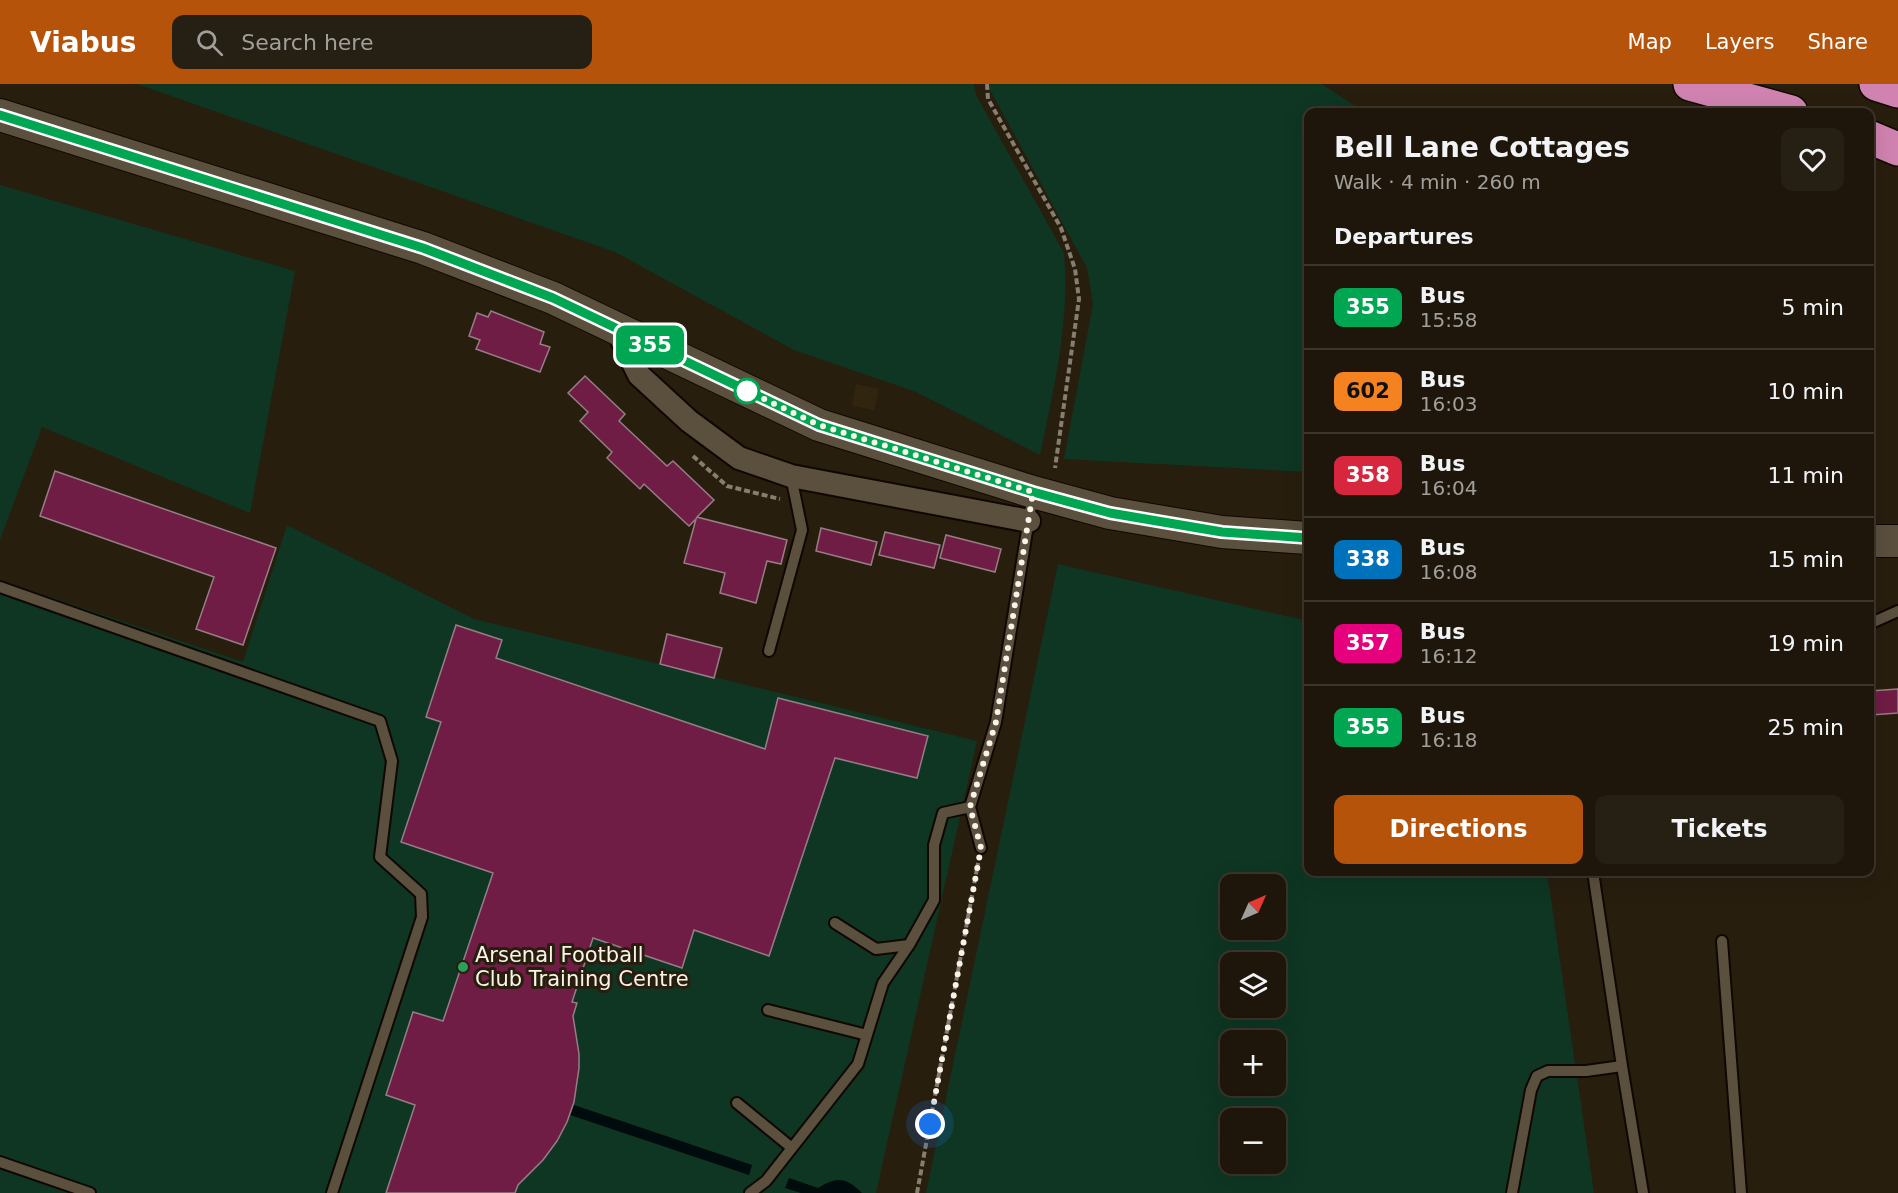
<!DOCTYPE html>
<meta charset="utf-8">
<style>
:root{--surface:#1e160a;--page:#261f13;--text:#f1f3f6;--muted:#a19f9c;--line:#3c352b;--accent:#b45309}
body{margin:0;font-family:"DejaVu Sans",sans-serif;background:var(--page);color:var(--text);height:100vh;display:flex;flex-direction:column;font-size:22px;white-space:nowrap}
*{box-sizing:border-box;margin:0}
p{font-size:20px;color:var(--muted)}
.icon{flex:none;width:33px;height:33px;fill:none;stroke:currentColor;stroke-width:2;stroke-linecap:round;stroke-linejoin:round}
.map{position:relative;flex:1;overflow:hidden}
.panel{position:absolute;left:1304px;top:24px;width:570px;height:768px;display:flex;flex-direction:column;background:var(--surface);border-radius:12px;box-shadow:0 6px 24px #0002,0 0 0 2px var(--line)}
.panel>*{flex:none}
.badge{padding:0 12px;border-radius:9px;font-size:21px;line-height:39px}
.needle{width:39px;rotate:45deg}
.buttons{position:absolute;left:1220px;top:790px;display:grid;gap:12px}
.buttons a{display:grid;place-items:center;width:66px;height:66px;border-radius:12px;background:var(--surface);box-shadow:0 6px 24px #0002,0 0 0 2px var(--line);font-size:30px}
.you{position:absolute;width:30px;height:30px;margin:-15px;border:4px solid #fff;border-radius:50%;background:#1a73e8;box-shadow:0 0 0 9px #1a73e833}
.map>.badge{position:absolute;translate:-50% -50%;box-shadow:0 0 0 3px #fff}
h2{padding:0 30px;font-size:22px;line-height:54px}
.round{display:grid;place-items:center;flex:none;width:63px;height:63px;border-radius:12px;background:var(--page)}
.head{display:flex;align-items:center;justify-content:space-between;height:102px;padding:0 30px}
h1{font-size:28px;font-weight:800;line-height:45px}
.button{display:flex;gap:12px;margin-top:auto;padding:12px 30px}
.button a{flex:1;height:69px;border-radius:12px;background:var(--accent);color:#fff;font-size:24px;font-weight:800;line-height:69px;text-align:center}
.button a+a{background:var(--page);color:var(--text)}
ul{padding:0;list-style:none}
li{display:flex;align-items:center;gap:18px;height:84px;padding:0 30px;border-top:2px solid var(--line)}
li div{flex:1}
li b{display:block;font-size:22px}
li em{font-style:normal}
li .badge{min-width:66px;font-weight:700;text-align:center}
header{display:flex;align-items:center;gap:36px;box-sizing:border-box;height:84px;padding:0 30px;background:var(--accent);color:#fff}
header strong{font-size:28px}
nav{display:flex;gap:33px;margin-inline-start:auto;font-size:21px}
.search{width:420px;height:54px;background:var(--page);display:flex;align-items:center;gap:15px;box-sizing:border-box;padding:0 21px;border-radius:12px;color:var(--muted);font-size:22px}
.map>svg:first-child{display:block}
.built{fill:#32250f}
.green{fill:#0e3623;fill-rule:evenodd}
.water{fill:#000b0d}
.building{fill:#701d45;stroke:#957e86;stroke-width:1.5}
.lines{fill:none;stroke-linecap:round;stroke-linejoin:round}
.service-casing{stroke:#100800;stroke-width:14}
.minor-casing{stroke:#100800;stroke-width:26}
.secondary-casing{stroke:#100800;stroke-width:34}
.motorway-casing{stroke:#100800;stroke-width:36}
.path{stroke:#877e71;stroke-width:4;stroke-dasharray:6 3;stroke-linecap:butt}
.service{stroke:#5b4f3e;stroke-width:10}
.minor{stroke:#5b4f3e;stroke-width:22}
.secondary{stroke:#5b4f3e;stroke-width:32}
.motorway{stroke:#d083b0;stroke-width:33}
.line-casing{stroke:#fff;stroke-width:14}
.line{stroke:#00a651;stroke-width:9}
.walk{stroke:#faf3e9;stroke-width:6;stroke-dasharray:0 10.8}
.stop-dot{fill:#fff;stroke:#00a651;stroke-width:3}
.leisure-dot{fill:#2e9e5b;stroke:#281e0e;stroke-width:2}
.labels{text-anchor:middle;stroke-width:6;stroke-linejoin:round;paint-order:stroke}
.poi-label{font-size:21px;fill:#faf3e9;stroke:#281e0e;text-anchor:start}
</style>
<header>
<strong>Viabus</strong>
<div class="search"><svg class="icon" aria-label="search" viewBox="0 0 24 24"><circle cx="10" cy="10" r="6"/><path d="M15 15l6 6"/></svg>Search here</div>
<nav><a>Map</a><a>Layers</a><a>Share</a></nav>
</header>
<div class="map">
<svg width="1898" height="1109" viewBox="0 0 1898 1109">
<rect width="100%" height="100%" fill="#281e0e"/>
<!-- built -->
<path class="built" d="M856,300L879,305L874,326L852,322Z"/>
<!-- green -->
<path class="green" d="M137,0H974L976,11L1064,169C1070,236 1054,305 1040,371L916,308L794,266L615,168Z
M990,0H1322L1364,28H1308V388L1064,375L1093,220L1087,184L989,4Z
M0,101L295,187L250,429L42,343L0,456Z
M287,441L474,535L977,657L876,1109H0V496L243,578Z
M1058,480L1308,537V788H1547L1594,1109H926ZM1230,801H1275V846H1230ZM1230,879H1275V924H1230ZM1230,957H1275V1002H1230ZM1230,1035H1275V1080H1230Z"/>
<!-- water -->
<path class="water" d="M574,1021L752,1081L749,1091L570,1031Z
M789,1094L818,1104C837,1092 846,1093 862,1109H801L785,1104Z"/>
<!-- building -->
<path class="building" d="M491,227L544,248L540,260L550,263L540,288L476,265L480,256L469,252L477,229L488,233Z
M585,292L625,330L619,337L667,382L673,377L714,416L697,433L787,456L781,480L767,477L756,519L720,509L725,489L684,479L696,435L689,442L644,400L640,405L607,374L612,368L580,337L588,328L568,309Z
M55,387L276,464L243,561L196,545L214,493L40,432Z
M821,444L877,458L871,481L816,467Z
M885,448L940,461L934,484L879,471Z
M946,451L1001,465L995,488L940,474Z
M456,541L502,556L496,574L765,665L778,614L928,652L917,694L835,674L769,872L694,846L682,884L593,854L572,918L577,919L573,932L579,970V984L574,1018L567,1038L557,1057L543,1076L518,1101L515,1109H386L415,1021L386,1011L413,928L443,937L493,789L401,758L441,638L426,633Z
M667,550L722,564L714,594L660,580Z
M1898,605V629L1871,631L1870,607Z"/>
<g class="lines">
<!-- service casing -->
<g class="service-casing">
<path id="service" d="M0,503L380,637L392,677L380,773L421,810L422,833L332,1109
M1869,540L1898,527
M769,567L802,446L791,392
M981,764L970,723L996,638L1033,410
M1593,788L1622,982L1643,1109
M835,839L876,865L909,861L934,816V761L943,729L970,723
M1722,857L1741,1109
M768,926L867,951
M737,1019L792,1064
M0,1078L90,1109
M750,1109L766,1097L858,980L883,899L909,861
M1512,1109L1531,1006L1537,992L1548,987H1586L1622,982"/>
</g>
<!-- minor casing -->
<g class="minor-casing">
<path id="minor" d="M616,244L639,291L689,337L739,374L791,392L1029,437"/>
</g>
<!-- secondary casing -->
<g class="secondary-casing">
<path id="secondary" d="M0,31L423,164L553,214L819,341L1033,408L1110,429L1222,448L1308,454
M1869,457H1898"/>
</g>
<!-- motorway casing -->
<g class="motorway-casing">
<path id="motorway" d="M1690,0L1791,28
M1876,0L1898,7
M1869,53L1898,65"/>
</g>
<!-- path -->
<path class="path" d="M987,0L988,15L1061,144L1075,185L1079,215L1055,384
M693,372L727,402L780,415
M917,1109L978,779"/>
<!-- service -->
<use href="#service" class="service"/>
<!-- minor -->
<use href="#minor" class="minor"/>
<!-- secondary -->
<use href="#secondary" class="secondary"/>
<!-- motorway -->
<use href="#motorway" class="motorway"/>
</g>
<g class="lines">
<!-- line casing -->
<g class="line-casing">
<path id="line" d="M0,31L423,164L553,214L819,341L1033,408L1110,429L1222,448L1308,454"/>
</g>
<!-- line -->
<use href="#line" class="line"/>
<!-- walk -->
<path class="walk" d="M747,307L741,304L819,341L1033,408L996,638L970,723L981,764L930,1040"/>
</g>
<!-- markers -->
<circle class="stop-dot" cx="747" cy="307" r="12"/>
<circle class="leisure-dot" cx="463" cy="883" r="6"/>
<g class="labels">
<!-- poi labels -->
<g class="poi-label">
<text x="475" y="878">Arsenal Football<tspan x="475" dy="24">Club Training Centre</tspan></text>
</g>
</g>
</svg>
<div class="buttons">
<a><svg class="needle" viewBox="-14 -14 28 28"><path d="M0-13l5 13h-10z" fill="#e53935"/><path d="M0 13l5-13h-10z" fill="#a19f9c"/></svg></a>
<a><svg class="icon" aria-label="layers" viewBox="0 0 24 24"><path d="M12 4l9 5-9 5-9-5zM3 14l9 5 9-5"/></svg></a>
<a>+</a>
<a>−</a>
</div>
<div class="you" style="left:930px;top:1040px"></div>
<b class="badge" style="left:650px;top:261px;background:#00a651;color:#fff">355</b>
<section class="panel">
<div class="head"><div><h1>Bell Lane Cottages</h1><p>Walk · 4 min · 260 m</p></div><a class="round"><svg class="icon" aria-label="heart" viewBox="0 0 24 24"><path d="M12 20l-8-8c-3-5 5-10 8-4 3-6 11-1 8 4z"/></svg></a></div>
<h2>Departures</h2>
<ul>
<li><span class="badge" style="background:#00a651;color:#fff">355</span><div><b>Bus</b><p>15:58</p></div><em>5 min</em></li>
<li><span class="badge" style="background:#f58220;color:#111">602</span><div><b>Bus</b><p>16:03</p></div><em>10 min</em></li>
<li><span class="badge" style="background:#d7263d;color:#fff">358</span><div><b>Bus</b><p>16:04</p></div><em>11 min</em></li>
<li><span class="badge" style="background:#0072bc;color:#fff">338</span><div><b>Bus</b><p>16:08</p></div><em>15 min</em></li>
<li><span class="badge" style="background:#e6007e;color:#fff">357</span><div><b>Bus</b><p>16:12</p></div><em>19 min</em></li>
<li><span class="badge" style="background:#00a651;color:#fff">355</span><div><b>Bus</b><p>16:18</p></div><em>25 min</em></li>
</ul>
<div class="button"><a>Directions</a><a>Tickets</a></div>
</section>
</div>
